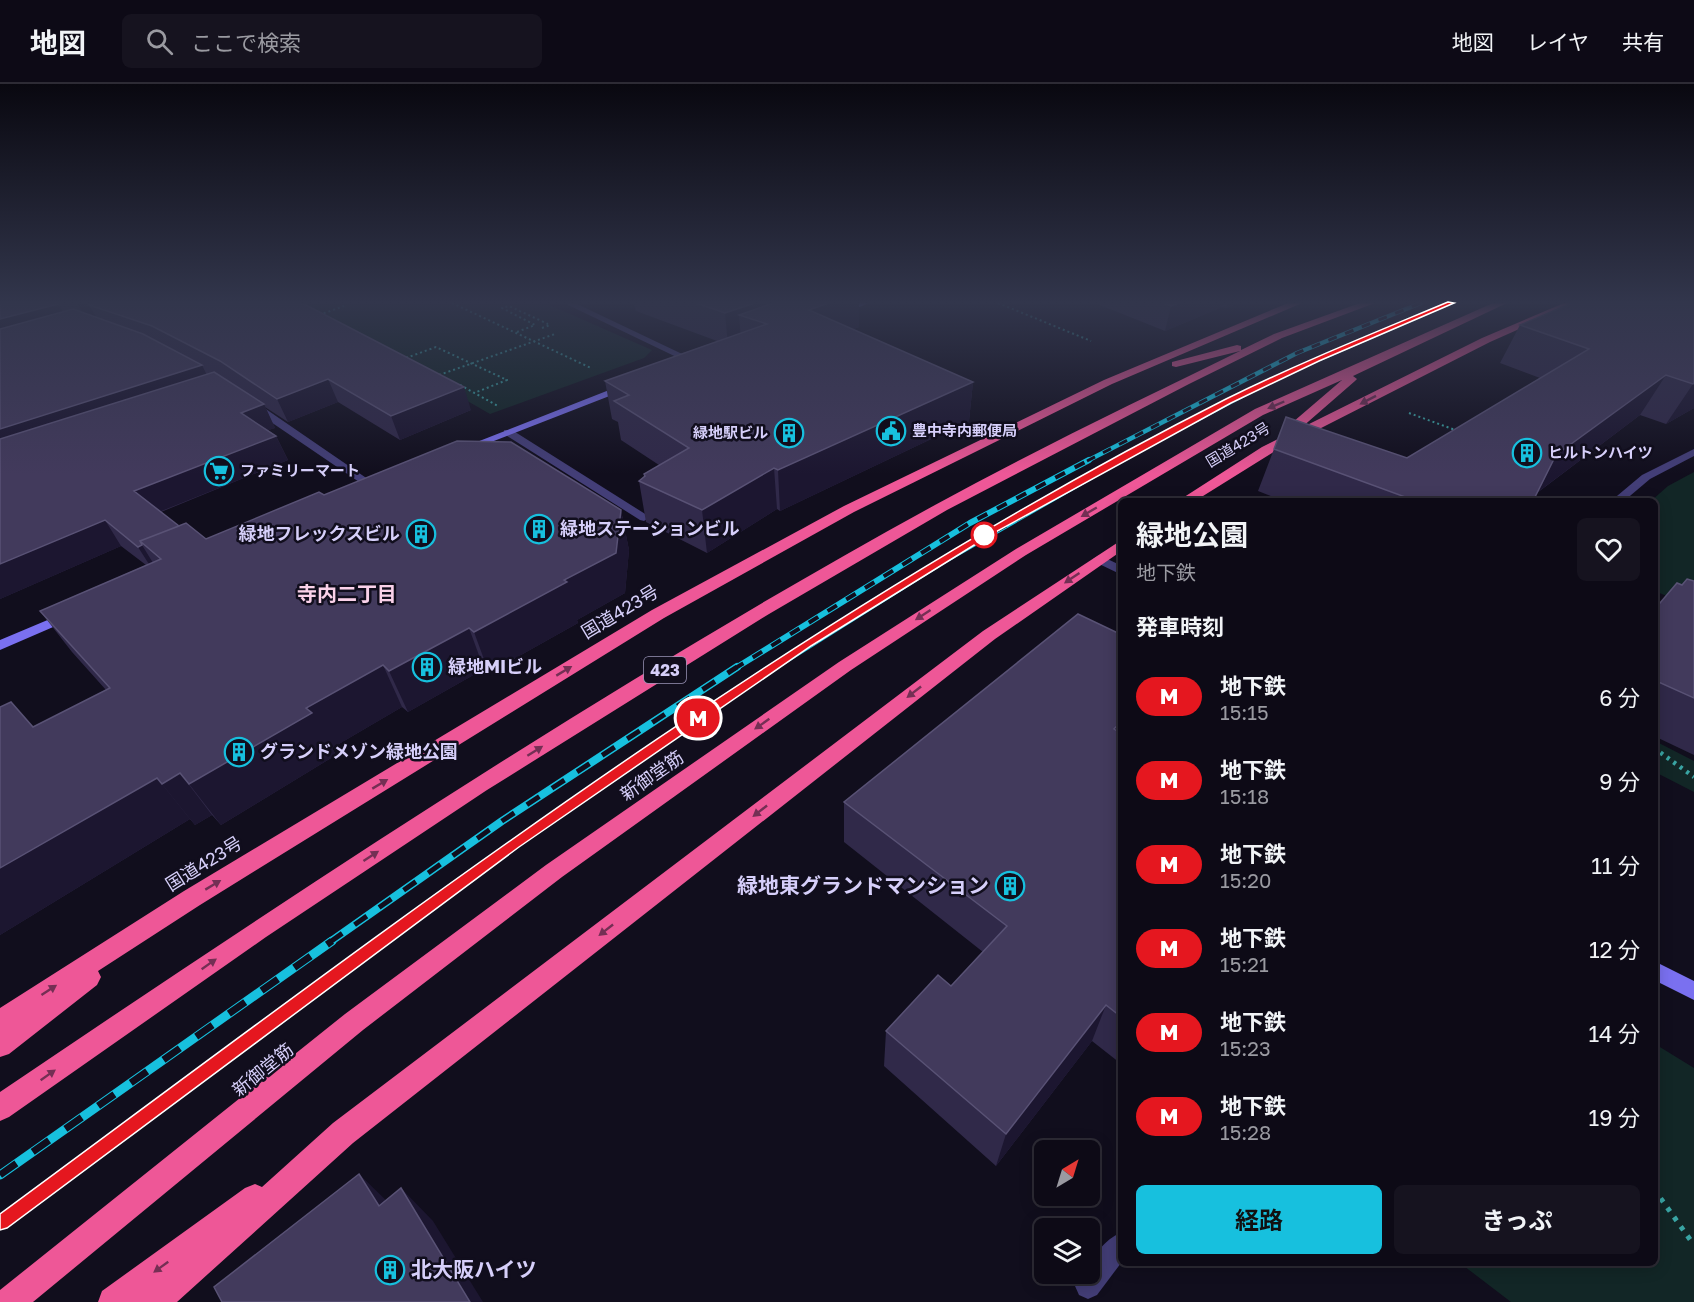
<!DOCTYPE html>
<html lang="ja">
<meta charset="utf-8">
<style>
:root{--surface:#0d0a16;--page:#16131f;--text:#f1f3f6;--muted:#9a9aa1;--line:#2d2b35;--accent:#17c0de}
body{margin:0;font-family:"Golos Text","Noto Sans JP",sans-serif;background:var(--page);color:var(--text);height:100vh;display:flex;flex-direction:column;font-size:22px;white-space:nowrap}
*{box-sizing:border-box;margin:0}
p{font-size:20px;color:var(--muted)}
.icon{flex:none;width:33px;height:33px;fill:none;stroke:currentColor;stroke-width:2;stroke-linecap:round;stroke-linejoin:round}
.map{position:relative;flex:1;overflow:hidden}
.details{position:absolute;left:1118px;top:414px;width:540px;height:768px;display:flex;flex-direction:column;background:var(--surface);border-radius:9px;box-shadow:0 3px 15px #0003,0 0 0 2px var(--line)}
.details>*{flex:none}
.badge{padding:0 12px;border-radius:20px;font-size:21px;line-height:39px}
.needle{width:39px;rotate:38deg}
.tools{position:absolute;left:1034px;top:1056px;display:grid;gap:12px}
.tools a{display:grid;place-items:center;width:66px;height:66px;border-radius:9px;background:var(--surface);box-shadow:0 3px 15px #0003,0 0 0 2px var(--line);font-size:30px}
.map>.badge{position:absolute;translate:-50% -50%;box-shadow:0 0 0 3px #fff}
h2{padding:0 18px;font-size:22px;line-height:54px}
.round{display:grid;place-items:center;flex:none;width:63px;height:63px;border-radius:9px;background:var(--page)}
.headline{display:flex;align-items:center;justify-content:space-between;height:102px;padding:0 18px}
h1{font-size:28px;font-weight:700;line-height:45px}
.button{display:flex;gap:12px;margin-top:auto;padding:12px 18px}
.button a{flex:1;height:69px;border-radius:9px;background:var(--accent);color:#111;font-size:24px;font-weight:700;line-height:69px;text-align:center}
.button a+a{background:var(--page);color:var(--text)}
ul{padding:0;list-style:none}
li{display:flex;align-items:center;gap:18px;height:84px;padding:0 18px}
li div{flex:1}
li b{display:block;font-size:22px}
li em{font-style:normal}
li .badge{min-width:66px;font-weight:700;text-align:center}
header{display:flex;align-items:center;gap:36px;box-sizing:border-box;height:84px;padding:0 30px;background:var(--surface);border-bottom:2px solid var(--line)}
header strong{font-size:28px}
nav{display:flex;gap:33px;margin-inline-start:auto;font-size:21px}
.search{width:420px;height:54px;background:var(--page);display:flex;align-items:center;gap:15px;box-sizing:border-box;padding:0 21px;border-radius:9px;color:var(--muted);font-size:22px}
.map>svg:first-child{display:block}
.green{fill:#122626}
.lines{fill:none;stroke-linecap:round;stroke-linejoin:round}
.path-far2{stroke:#39a4a3;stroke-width:2;stroke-dasharray:2 3;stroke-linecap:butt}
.path-far1{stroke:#39a4a3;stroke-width:4.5;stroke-dasharray:3 5;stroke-linecap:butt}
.path{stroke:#39a4a3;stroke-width:5;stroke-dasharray:4.5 7;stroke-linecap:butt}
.lane{fill:#433e77;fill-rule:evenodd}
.street{fill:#433e77;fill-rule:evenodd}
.secondary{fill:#7a70f0;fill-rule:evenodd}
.highway{fill:#ee5797;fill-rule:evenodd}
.rail-far3-casing{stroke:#17c0de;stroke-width:4.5}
.rail-far2-casing{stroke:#17c0de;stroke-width:6}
.rail-far1-casing{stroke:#17c0de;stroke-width:8}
.rail-casing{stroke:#17c0de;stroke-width:9}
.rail-far3{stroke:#110e1d;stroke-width:3;stroke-dasharray:9;stroke-linecap:butt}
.rail-far2{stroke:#110e1d;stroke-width:4;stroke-dasharray:11;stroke-linecap:butt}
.rail-far1{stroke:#110e1d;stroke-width:5;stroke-dasharray:15;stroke-linecap:butt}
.rail{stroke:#110e1d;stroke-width:7;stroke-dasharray:20;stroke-linecap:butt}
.wall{fill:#302949}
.shaded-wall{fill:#1c1630}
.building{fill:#423a5c;stroke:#595275;stroke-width:1.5}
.oneway{fill:#742f54}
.line{fill:#e5171f;stroke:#fff;stroke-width:1.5}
.stop-dot{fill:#fff;stroke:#e5171f;stroke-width:3}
.labels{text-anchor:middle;stroke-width:5;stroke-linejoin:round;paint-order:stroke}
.far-poi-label{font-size:15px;font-weight:bold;fill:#d6cffa;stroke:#110e1d;text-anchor:start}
.far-street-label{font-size:15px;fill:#d6cffa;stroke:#110e1d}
.shield{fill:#110e1d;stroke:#9b95b8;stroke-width:1.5}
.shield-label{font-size:16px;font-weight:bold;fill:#d6cffa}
.poi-label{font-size:18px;font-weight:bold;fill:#d6cffa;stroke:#110e1d;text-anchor:start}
.street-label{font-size:18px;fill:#d6cffa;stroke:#110e1d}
.neighbourhood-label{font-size:20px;font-weight:bold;fill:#fad1e9;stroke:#110e1d}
.near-poi-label{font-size:21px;font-weight:bold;fill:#d6cffa;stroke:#110e1d;text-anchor:end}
</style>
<header>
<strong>地図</strong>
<div class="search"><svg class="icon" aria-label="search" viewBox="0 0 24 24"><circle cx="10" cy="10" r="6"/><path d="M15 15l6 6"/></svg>ここで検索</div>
<nav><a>地図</a><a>レイヤ</a><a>共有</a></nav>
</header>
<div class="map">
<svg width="1694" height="1218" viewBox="0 0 1694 1218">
<rect width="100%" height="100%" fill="#110e1d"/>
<!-- green -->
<path class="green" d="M261,219H545L652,266L644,274L490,330L403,280Z
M1694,388V524L1655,507L1654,417H1651L1668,402Z
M1655,657L1694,677V708L1655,688Z
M1655,960L1694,984V1218H1511L1460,1179H1654Z"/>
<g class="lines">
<!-- path-far2 -->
<path class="path-far2" d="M452,219L591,284
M998,219L1091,257
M319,231L344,222
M542,244L550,241
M517,248L535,241L502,224L509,222L548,240
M406,274L436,263L507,296L474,309
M439,291L555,250
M460,301L498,322
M1409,329L1458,347"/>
<!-- path-far1 -->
<path class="path-far1" d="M1654,664L1694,693"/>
<!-- path -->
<path class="path" d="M1654,1105L1694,1161"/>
<!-- lane -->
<path class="lane" d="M1099,471L1120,481V490L1095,478L1093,475Z
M1120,1149L1121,1179L1097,1211L1088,1215L1079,1211L1075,1202L1082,1190H1089C1089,1174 1106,1155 1120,1149Z"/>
<!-- street -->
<path class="street" d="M564,219H575L699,278L691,280Z
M249,319H257L378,402L372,405L368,404L249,323Z
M504,346H512L650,433L644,437L640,436L504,350Z
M1694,365V372L1650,395L1624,417H1611L1642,391Z
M1654,516L1694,532V541L1654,525Z"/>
<!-- secondary -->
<path class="secondary" d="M856,219H869L842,230L838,227Z
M627,299L632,302L630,304L468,367L459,365Z
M69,527L74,528L76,531L74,534L0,566V556Z
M1654,877L1694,897V916L1654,896Z"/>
<!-- highway -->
<path class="highway" d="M1288,219H1302L1112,300L854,428L664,534L200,821L98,887L101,893L97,901L9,970L0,973V924L184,807L652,526L844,422L1104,296Z
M1360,219H1375L1282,254L1189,300L947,426L769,530L487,706L266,853L9,1033L0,1037V1008C305,802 612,598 935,421C1035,366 1138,317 1240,267L1176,283L1172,282V278L1237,261L1241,262V266L1274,250Z
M1493,219H1507L1353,292L1357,295L1355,297L1301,344L1482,254L1564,219H1578L1490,258L1272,369L1195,417H1178L1262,363L1288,350L1284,347L1286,344L1342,296L1263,331L1026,471L851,586L562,793L363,946L33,1218H0V1206L345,930L546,781L839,578L1016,465L1255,325Z
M1120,457V468L995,555L353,1059L177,1218H98L102,1207L245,1104L255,1100L262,1103L333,1039L983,547Z"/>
<!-- rail-far3 casing -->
<g class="rail-far3-casing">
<path id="rail-far3" d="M1087,377L1297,269L1421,219
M1118,377L1284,290L1451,219"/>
</g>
<!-- rail-far2 casing -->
<g class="rail-far2-casing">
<path id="rail-far2" d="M734,585L970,439L1089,376
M772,585L942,478L1120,376"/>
</g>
<!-- rail-far1 casing -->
<g class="rail-far1-casing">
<path id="rail-far1" d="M330,858L502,737L737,583
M378,858L530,748L774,583"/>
</g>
<!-- rail casing -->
<g class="rail-casing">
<path id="rail" d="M0,1091L332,857
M0,1137L380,857"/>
</g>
<!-- rail-far3 -->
<use href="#rail-far3" class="rail-far3"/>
<!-- rail-far2 -->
<use href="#rail-far2" class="rail-far2"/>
<!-- rail-far1 -->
<use href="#rail-far1" class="rail-far1"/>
<!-- rail -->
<use href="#rail" class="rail"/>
</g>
<!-- wall -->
<path class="wall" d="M0,219H300L471,326L400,356L338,318L288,338L265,323L275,344L268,346L276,352L288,376L161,428L179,442L206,455L324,411L621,426L629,466L625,509L577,536L578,539L489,589L484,585L408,628L402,623L332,664L336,671L221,741L212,731L195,741L190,735L0,851V623L33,643L106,606L72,568L40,527L146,481L121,462L0,515Z
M634,219H859V243L853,245L973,298L969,337L780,427L777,425L707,469L646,438L639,397L644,393V390L659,381L621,356L618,338L612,335L605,297L717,257L636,227Z
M1095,219H1238L1226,224L1222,223L1165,247Z
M1694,219V324L1666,340L1640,331L1537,409L1533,417H1283L1258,407L1274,365L1407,374L1540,294L1500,279L1520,241Z
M1694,497V671L1654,652V526L1682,501Z
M1120,550V979L1092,957L996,1082L884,982L886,947L951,902L983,868L844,758V718Z"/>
<!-- shaded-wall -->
<path class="shaded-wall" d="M77,219H149L89,221L97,234L87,237Z
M755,219H859V243L810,261L767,240L739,231L741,256L728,261L725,229Z
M1179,219H1223L1222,223L1165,247L1171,222Z
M1228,219H1238L1226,224Z
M58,220L71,241L0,261V235Z
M202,281L213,304L0,375V345Z
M1666,291L1640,331L1530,414L1556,371Z
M328,295L338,318L288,338L277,315Z
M973,298L969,337L780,427L778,386Z
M1694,299V324L1666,340L1693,300Z
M464,303L471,326L400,356L391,332Z
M264,320L275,344L252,352L241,329Z
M276,352L288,376L149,432L134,407Z
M774,384L777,425L707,469L702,426Z
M621,426L629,466L625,509L577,536L578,539L489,589L474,548L564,496Z
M105,436L121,462L0,515V480Z
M142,461L158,487L154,488L138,463Z
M469,544L484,585L408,628L389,587Z
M383,581L402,623L332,664L336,671L221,741L189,700L306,624Z
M1120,639V668L1114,645Z
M180,689L212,731L195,741L162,700Z
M157,694L190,735L0,851V784Z
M1106,921L1092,957L996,1082L1006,1050Z
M359,1090L394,1124L379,1122Z
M401,1104L433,1137L483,1218H470Z"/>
<!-- building -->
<path class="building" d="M0,219H57L58,220L0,235Z
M94,219H300L308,222L464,303L391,332L328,295L277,315L220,277L152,242L89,221Z
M696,219H755L725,229Z
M773,219H828L809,226L973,298L778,386L774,384L702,426L639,397L645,392L644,390L689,364L614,317L629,311L605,297L767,240L739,231Z
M1162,219H1179L1171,222Z
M1572,219H1694V299L1693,300L1666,291L1556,371L1533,417H1416L1274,365L1286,333L1407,374L1589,265L1520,241Z
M73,225L143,250L202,281L0,345V245Z
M214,288L264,320L241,329L276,352L134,407L179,442L140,457L142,461L138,463L105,436L0,480V355Z
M457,357L511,358L621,426L616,469L564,496L567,498L474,548L469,544L389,587L383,581L306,624L312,629L189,700L180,689L162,700L157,694L0,784V623L11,618L33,643L110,604L40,527L161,475L140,457L186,439L206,455L319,408L324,411Z
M1687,495L1694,497V614L1654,596V526L1677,499L1682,501Z
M1078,530L1120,550V639L1114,645L1120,649V932L1106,921L1006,1050L886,947L938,891L951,902L1007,842L844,718Z
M359,1090L379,1122L401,1104L470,1218H222L214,1203Z"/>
<!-- one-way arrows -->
<defs><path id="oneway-solid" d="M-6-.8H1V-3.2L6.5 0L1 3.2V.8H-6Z" transform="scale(1.5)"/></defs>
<g class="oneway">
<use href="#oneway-solid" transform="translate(1368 316) rotate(153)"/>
<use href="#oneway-solid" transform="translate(1276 321) rotate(157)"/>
<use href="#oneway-solid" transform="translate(1089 428) rotate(150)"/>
<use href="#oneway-solid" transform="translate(1072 494) rotate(146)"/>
<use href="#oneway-solid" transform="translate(923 531) rotate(147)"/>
<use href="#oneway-solid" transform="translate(564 587) rotate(-31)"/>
<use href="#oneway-solid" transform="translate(914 608) rotate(142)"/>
<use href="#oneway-solid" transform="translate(762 640) rotate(145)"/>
<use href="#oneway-solid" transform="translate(535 667) rotate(-32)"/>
<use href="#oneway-solid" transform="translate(380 700) rotate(-31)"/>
<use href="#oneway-solid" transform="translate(760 727) rotate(142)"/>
<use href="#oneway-solid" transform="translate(371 772) rotate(-33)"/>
<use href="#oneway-solid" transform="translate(213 801) rotate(-31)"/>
<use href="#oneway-solid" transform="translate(606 846) rotate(142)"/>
<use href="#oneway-solid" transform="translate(209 880) rotate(-35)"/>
<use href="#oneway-solid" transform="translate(49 906) rotate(-33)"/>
<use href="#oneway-solid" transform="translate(48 991) rotate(-35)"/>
<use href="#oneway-solid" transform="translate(161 1183) rotate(144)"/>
</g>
<!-- sky -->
<linearGradient id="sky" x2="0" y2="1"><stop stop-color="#090810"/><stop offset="0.56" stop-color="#32364c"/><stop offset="1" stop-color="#32364c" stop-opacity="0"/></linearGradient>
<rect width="1694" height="390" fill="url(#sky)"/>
<!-- line -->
<path class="line" d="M1448,218L1454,219L1319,277L1231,319L992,450L811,562L519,763L7,1144L0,1146V1130C392,841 785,538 1226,315C1299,279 1374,249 1448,218Z"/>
<!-- icons -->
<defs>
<g id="civic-ring" transform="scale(1.5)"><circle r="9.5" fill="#110e1d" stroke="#17c0de" stroke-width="1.5"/><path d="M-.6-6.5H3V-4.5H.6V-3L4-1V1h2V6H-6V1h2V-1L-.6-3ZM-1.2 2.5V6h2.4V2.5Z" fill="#17c0de"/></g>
<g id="building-ring" transform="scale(1.5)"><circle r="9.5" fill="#110e1d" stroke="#17c0de" stroke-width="1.5"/><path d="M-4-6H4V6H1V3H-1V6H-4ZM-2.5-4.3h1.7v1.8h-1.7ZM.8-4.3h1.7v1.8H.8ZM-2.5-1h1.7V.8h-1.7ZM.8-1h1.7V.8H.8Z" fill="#17c0de"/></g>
<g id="supermarket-ring" transform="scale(1.5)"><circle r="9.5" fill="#110e1d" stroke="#17c0de" stroke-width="1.5"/><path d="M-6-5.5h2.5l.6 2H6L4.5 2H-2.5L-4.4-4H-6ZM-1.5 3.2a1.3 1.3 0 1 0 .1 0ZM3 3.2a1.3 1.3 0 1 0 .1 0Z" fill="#17c0de"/></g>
</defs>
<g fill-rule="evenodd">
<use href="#civic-ring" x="891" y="347"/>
<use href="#building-ring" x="789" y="349"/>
<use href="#building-ring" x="1527" y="369"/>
<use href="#supermarket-ring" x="219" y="387"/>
<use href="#building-ring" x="539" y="445"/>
<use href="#building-ring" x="421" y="450"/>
<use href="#building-ring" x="427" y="583"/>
<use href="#building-ring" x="239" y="668"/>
<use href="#building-ring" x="1010" y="802"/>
<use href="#building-ring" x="390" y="1186"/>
</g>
<!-- markers -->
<circle class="stop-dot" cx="984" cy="451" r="12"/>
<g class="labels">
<!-- far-poi labels -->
<g class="far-poi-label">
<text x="912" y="352">豊中寺内郵便局</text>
<text x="768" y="354" text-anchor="end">緑地駅ビル</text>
<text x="1548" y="374">ヒルトンハイツ</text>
<text x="240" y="392">ファミリーマート</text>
</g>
<!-- far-street labels -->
<g class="far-street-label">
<text transform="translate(1238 361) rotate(-31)" y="5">国道423号</text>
</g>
<!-- shield labels -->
<rect class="shield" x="644" y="573" width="42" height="26" rx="4.5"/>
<g class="shield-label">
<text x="665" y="592">423</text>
</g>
<!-- poi labels -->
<g class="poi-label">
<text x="560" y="451">緑地ステーションビル</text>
<text x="400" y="456" text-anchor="end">緑地フレックスビル</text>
<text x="448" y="589">緑地MIビル</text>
<text x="260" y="674">グランドメゾン緑地公園</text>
</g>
<!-- street labels -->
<g class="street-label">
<text transform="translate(620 528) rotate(-31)" y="6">国道423号</text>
<text transform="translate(652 692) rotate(-35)" y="6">新御堂筋</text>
<text transform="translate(204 780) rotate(-32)" y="6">国道423号</text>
<text transform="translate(263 986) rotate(-39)" y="6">新御堂筋</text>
</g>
<!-- neighbourhood labels -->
<g class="neighbourhood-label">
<text x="347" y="517">寺内二丁目</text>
</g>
<!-- near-poi labels -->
<g class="near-poi-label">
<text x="989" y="809">緑地東グランドマンション</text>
<text x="411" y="1193" text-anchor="start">北大阪ハイツ</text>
</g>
</g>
</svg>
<div class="tools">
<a><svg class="needle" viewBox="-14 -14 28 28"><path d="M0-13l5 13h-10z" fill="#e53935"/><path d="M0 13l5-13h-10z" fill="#9a9aa1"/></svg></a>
<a><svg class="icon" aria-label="layers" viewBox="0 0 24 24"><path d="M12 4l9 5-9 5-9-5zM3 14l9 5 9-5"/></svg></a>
</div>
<b class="badge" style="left:698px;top:634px;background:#e5171f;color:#fff">M</b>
<section class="details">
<div class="headline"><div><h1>緑地公園</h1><p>地下鉄</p></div><a class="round"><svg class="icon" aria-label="heart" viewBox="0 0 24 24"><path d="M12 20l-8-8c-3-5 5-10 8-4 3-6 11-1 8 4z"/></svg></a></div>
<h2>発車時刻</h2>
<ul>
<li><span class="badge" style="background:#e5171f;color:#fff">M</span><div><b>地下鉄</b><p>15:15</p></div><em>6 分</em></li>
<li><span class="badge" style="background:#e5171f;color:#fff">M</span><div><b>地下鉄</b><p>15:18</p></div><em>9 分</em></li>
<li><span class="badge" style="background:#e5171f;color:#fff">M</span><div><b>地下鉄</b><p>15:20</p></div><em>11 分</em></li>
<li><span class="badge" style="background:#e5171f;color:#fff">M</span><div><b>地下鉄</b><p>15:21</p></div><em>12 分</em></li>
<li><span class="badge" style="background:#e5171f;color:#fff">M</span><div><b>地下鉄</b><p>15:23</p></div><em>14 分</em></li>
<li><span class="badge" style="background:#e5171f;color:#fff">M</span><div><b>地下鉄</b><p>15:28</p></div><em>19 分</em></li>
</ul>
<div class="button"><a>経路</a><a>きっぷ</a></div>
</section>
</div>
